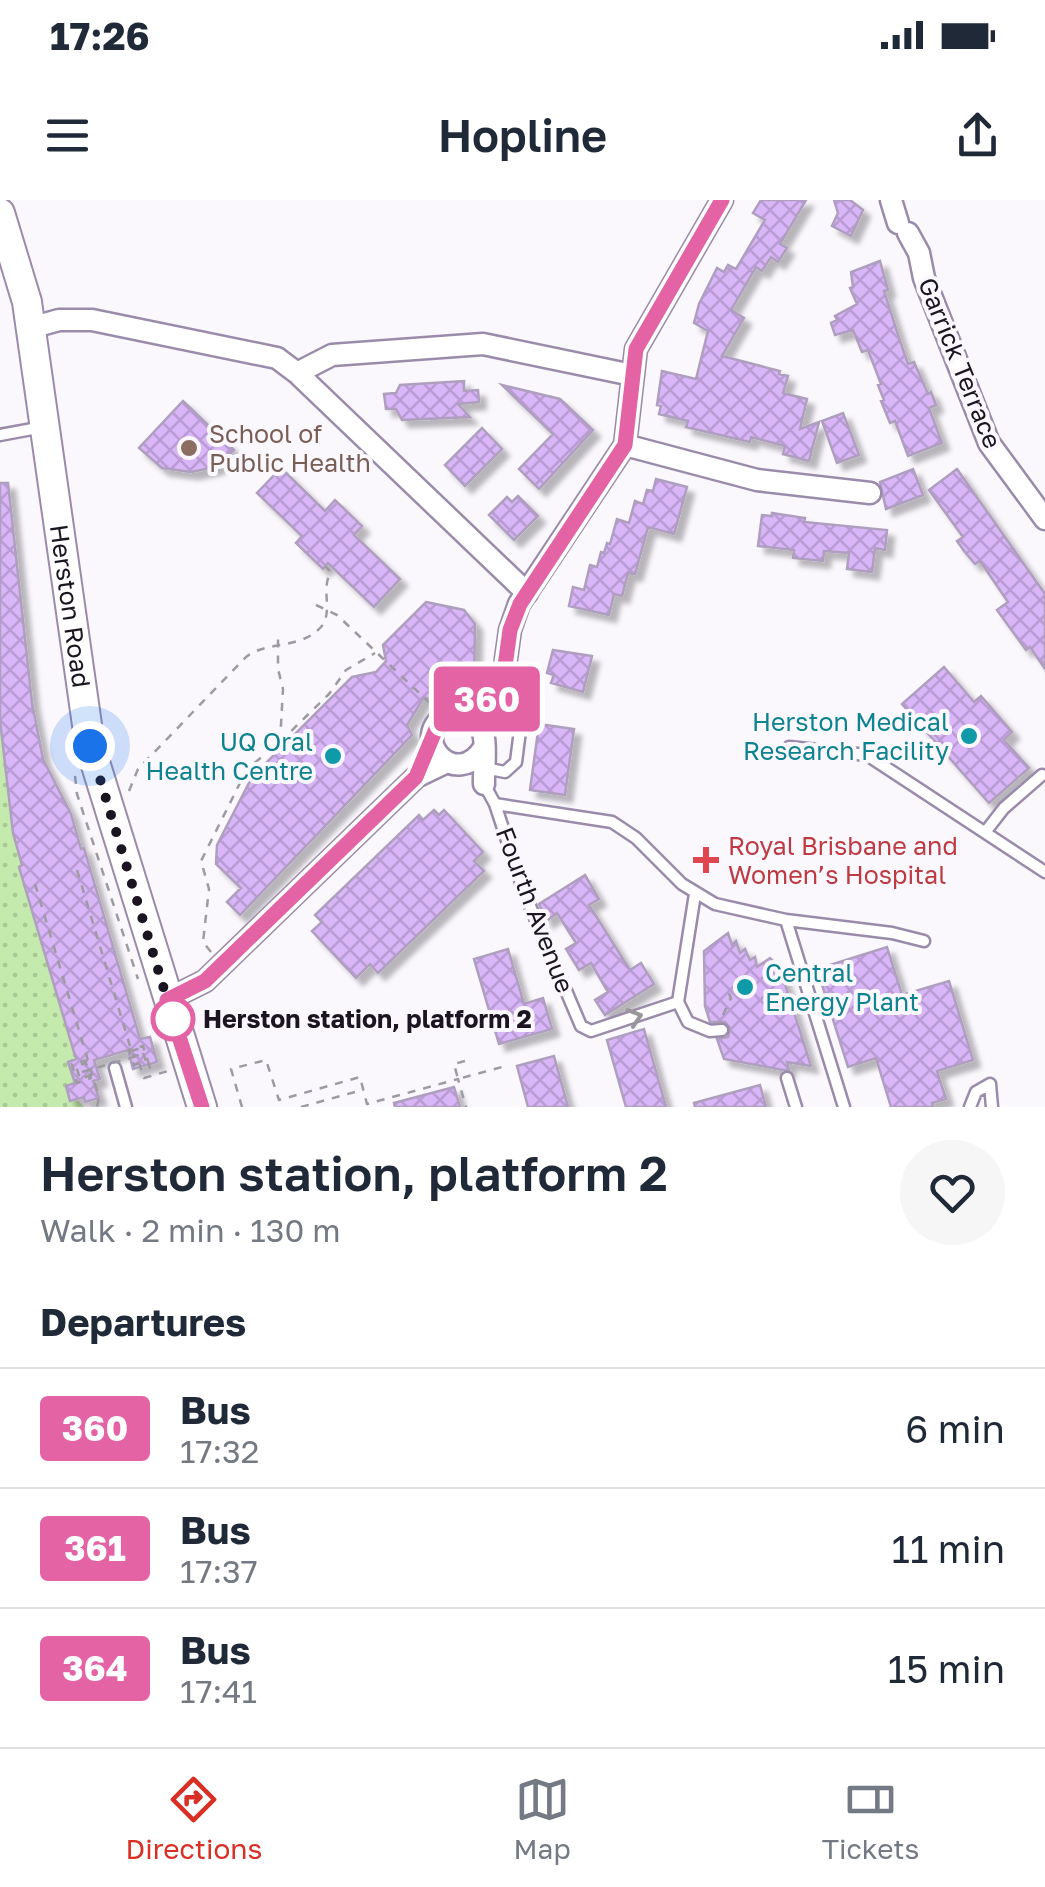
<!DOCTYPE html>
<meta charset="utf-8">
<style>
:root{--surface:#fff;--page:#f6f6f7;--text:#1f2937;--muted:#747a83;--line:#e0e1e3;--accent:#d93025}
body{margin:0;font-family:"Golos Text",sans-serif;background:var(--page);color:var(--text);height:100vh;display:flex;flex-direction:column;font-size:38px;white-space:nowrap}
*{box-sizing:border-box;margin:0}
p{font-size:32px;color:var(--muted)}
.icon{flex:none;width:55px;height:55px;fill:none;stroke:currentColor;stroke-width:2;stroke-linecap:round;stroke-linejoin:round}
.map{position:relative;height:907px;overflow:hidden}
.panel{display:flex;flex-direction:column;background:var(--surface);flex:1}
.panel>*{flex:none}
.badge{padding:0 20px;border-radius:8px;font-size:35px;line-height:65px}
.you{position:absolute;width:50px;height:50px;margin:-25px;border:8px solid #fff;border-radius:50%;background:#1a73e8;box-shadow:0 0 0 15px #1a73e833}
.map>.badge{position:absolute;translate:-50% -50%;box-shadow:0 0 0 5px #fff}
h2{padding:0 40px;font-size:38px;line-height:90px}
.round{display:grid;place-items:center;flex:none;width:105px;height:105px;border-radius:52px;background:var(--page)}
.head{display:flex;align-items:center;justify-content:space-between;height:170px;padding:0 40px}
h1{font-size:48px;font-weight:600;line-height:75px}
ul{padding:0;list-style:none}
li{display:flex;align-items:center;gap:30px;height:120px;padding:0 40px;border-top:2px solid var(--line)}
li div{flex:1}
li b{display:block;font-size:38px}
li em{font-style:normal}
li .badge{min-width:110px;font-weight:700;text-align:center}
.status{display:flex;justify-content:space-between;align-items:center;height:70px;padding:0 50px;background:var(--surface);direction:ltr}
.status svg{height:28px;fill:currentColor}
header{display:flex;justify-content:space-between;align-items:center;height:130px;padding:0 40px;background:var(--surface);font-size:45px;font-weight:600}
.dock{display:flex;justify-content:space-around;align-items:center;height:140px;border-top:2px solid var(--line);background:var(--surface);font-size:28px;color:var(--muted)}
.dock a{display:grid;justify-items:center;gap:5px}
.dock .active{color:var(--accent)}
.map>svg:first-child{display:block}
.park{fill:url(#park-dots)}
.building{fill:url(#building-cross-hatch);stroke:#af9fbe;stroke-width:2.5;filter:url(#shadow)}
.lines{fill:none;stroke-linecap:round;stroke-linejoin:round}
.lane-casing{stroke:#9b8baa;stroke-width:15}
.street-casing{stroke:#9b8baa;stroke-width:25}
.secondary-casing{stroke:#9b8baa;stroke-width:32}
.path{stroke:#9e9aa2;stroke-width:2.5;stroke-dasharray:8 8;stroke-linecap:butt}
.lane{stroke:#fff;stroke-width:10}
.street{stroke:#fff;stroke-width:20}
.secondary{stroke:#fff;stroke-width:28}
.path-bridge{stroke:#9e9aa2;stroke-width:2.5;stroke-dasharray:8 8;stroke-linecap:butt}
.oneway{stroke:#98969b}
.line-casing{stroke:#fff;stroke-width:22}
.line{stroke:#e463a4;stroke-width:15}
.walk{stroke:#1b1521;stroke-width:10;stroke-dasharray:0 18}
.education-dot{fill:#8d6e63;stroke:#faf7fd;stroke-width:4}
.culture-dot{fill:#0f9aa8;stroke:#faf7fd;stroke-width:4}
.health-dot{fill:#e0444e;stroke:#faf7fd;stroke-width:4}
.stop-dot{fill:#fff;stroke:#e463a4;stroke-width:5}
.labels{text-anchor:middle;stroke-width:8;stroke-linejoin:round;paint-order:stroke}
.street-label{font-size:25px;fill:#1b1521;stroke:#faf7fd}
.education-label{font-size:25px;fill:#785e54;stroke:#faf7fd;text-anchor:start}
.culture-label{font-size:25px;fill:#0d838f;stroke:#faf7fd;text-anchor:end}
.health-label{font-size:25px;fill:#be3a42;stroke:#faf7fd;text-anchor:start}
.stop-label{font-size:25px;font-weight:bold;fill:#1b1521;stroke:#faf7fd;text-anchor:start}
</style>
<div class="status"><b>17:26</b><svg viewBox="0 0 49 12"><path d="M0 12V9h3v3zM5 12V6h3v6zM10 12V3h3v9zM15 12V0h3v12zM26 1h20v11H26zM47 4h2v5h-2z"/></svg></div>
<header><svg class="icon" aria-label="menu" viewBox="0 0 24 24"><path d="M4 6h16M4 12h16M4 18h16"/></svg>Hopline<svg class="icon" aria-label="share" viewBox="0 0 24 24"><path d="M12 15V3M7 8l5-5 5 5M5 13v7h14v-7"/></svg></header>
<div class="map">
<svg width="1045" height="907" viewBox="0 0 1045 907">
<defs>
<pattern id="park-dots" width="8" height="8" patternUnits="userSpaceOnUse" patternTransform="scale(2.5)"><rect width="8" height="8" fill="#c4eaad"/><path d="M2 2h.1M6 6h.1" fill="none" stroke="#a8c895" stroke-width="1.8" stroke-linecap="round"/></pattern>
<pattern id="building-cross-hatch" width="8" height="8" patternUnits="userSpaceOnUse" patternTransform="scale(2.5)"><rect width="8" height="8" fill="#d9b6f8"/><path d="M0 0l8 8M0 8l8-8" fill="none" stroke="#ba9cd4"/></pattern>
<filter id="shadow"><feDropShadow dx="7" dy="7" stdDeviation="2.5" flood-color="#0004"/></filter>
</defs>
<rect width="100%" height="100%" fill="#faf7fd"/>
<!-- park -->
<path class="park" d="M0,520L13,633L22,665L19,667L76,859L68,862L75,883L66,887L70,901L76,899L84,907H0Z"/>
<!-- building -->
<path class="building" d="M761,0H806L780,44L787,48L778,62L771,57L762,71L756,67L731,110L744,118L722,156L780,171L779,174L788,176L783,193L807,199L800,229L819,222L809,261L783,254L785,246L751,237L750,242L686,227L688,221L659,214L661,206L657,205L662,171L696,179L708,131L694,123L699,104L717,68L724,72L728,65L736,69L765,20L753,13Z
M834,0H850L863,10L851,36L832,26L838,13Z
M880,61L888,90L884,91L899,138L908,164L914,162L928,194L931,192L936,205L929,208L942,243L908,256L895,221L890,223L881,201L884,200L878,185L881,184L868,150L862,152L853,130L835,135L831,123L837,120L835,116L857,104L850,88L853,87L851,72Z
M464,181V191L478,190L479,202L458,204L470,217L402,220L396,209H386L384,194L396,193L400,185Z
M502,185L560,199L593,230L539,289L519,269L553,234Z
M183,201L234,250L216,267L191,272L162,268L139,248Z
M843,213L859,255L837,263L822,221Z
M482,228L502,249L465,286L445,265Z
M281,268L325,311L335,300L362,326L354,335L400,379L374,407L328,363L323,369L296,343L302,336L257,293Z
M913,269L923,295L886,309L880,282Z
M957,269L1045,394V469L1030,447L1026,450L997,410L1008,402L980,361L975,364L964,351L957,341L963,337L929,290Z
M656,279L687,287L674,334L648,327L635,374L628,373L622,396L614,394L609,415L569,406L573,387L584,390L590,365L597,367L601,352L604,353L607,343L610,344L617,319L629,323L635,301L643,304L647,290L653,291Z
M0,283H8L32,503L43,559L71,614L81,649L84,648L140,839L150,837L157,862L133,869L128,850L94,860L100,879L93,881L99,898L85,902L84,897L70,901L66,886L75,883L68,862L76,859L19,667L22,665L13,633L0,520Z
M518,296L538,316L514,340L489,315L507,297L512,302Z
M772,313L805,318L804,322L887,330L885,350L875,348L872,372L847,369L849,353L824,351L823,361L793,358L794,350L758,346L762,315L772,316Z
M426,402L464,410L475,424L474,488L439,504L424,497L407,525L412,535L240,715L227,702L241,688L216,664L217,645L252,577L352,477L376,472L386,461L383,445Z
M553,450L592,456L583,492L551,483L554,475L547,473Z
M944,467L974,502L981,496L1012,532L1004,540L1029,568L989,603L902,504Z
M539,524L574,529L565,595L530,590Z
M434,610L439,615L444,610L483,652L474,661L484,671L378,773L370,764L356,778L312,731L322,722L315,715L419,615L423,620Z
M585,675L599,699L589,705L630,770L641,763L654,784L605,815L595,800L608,792L591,763L579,770L566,749L576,743L557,713L546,721L539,704Z
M728,733L732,745L736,741L740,753L745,749L750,760L755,757L757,767L770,758L780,768L811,866L787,862L789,870H783L724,859L717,839L728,837L730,828L725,822H710L705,806L704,751Z
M887,747L902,795L949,781L973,860L937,871L946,899L932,903L933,907H891L876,858L848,867L817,769Z
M508,749L524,804L543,798L552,829L499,844L474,759Z
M644,829L666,907H626L607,840Z
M554,856L568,907H528L517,866Z
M760,885L766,907H695L694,903Z
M454,887L460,907H395L394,903Z"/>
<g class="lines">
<!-- lane casing -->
<g class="lane-casing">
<path id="lane" d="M0,235L43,227
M789,547L867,555L1045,672
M484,568L505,572L516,562L522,515L513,503L497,501
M484,584L495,604L524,692L581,826L591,831L678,802
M495,604L612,622L636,638L682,684L715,704L786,720L892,733L924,741
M986,631L1004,608L1042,575
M695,694L678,802L688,822L710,831L722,830
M786,720L844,907
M115,868L126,907
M787,878L796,907
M970,907L976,892L990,884L992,907"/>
</g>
<!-- street casing -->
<g class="street-casing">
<path id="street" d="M891,0L898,23
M908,33L919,53L924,78L989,243L1045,319
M30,128L59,120H92L277,158L297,173L527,393
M297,173L332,155L483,144L632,175
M625,245L757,280L870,293
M484,531L502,488L510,430L519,404L625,245L636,149L722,0
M483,549C456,589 412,542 442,518C449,513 457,511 465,513C493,521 483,561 484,584
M167,800L205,781L416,577L447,562"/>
</g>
<!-- secondary casing -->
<g class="secondary-casing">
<g id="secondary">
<path id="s1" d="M0,13L27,102L90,546L202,907"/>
</g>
</g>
<!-- path -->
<path class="path" d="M316,405L337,415L432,505
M280,542L329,494L346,470L375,453
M75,576L77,594L138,779
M129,591L138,569L246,457C268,440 300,450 321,427C334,411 320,389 331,372L325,366
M77,670L133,856L142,855
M35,684L99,897L97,907
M211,752L203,742L209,689L201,661L247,569L280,542L283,489L278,469V439
M723,815L731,798L727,789
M148,861L152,876
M465,861L454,864L458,879L502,867
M242,907L231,869L266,860L279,900L360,877L367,904L458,879L466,907
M301,907L362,890"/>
<!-- lane -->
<use href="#lane" class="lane"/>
<!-- street -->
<use href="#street" class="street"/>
<!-- secondary -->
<use href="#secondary" class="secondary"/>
<!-- path-bridge -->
<path class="path-bridge" d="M131,851L141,848L146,861L134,865L129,850L143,846L148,861
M88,860L72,864L77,883L91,878L86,863L76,866L80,879L91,875L90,870
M82,872L137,856L144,878L168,871"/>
</g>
<!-- one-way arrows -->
<defs><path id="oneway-chevron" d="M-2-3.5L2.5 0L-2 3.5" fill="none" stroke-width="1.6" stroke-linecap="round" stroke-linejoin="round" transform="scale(2.5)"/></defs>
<use class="oneway" href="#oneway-chevron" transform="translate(635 817) rotate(-18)"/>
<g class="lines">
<!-- line casing -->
<g class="line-casing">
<path id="line" d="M202,907L167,800L205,781L416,577L440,519L456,512L466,513L502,488L510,430L520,404L625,245L636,149L722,0"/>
</g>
<!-- line -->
<use href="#line" class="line"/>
<!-- walk -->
<path class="walk" d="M90,546L177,832L173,819"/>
</g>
<!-- markers -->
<circle class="education-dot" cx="189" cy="248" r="10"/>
<g class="culture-dot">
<circle cx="969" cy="536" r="10"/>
<circle cx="333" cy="556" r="10"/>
<circle cx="745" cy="787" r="10"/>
</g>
<path class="health-dot" d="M701 645h10v10h10v10h-10v10h-10v-10h-10v-10h10z"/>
<circle class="stop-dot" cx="173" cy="819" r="20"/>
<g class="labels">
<!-- street labels -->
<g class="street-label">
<text transform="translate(960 163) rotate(68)" y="9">Garrick Terrace</text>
<text dy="9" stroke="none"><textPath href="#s1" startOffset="400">Herston Road</textPath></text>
<text transform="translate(535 710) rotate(69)" y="9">Fourth Avenue</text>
</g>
<!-- education labels -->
<g class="education-label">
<text x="209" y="243">School of<tspan x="209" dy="29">Public Health</tspan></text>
</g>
<!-- culture labels -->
<g class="culture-label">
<text x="949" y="531">Herston Medical<tspan x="949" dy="29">Research Facility</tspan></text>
<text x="313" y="551">UQ Oral<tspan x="313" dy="29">Health Centre</tspan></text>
<text x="765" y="782" text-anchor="start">Central<tspan x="765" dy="29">Energy Plant</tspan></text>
</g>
<!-- health labels -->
<g class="health-label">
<text x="728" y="655">Royal Brisbane and<tspan x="728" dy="29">Women’s Hospital</tspan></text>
</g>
<!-- stop labels -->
<g class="stop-label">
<text x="203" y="828">Herston station, platform 2</text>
</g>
</g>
</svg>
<div class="you" style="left:90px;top:546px"></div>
<b class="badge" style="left:487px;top:499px;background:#e463a4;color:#fff">360</b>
</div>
<section class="panel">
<div class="head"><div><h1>Herston station, platform 2</h1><p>Walk · 2 min · 130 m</p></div><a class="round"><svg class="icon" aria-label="heart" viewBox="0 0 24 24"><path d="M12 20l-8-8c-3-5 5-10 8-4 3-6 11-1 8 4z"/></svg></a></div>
<h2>Departures</h2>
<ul>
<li><span class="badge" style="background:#e463a4;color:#fff">360</span><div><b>Bus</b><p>17:32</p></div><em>6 min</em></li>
<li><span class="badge" style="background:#e463a4;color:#fff">361</span><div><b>Bus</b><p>17:37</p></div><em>11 min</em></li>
<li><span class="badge" style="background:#e463a4;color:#fff">364</span><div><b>Bus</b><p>17:41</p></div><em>15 min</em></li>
</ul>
</section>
<nav class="dock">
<a class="active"><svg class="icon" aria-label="directions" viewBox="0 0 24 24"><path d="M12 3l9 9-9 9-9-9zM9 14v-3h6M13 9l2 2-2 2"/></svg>Directions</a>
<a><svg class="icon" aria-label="map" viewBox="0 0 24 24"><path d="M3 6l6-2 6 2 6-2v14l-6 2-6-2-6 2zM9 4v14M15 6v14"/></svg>Map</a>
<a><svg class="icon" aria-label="tickets" viewBox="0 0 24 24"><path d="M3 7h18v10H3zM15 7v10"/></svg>Tickets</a>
</nav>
